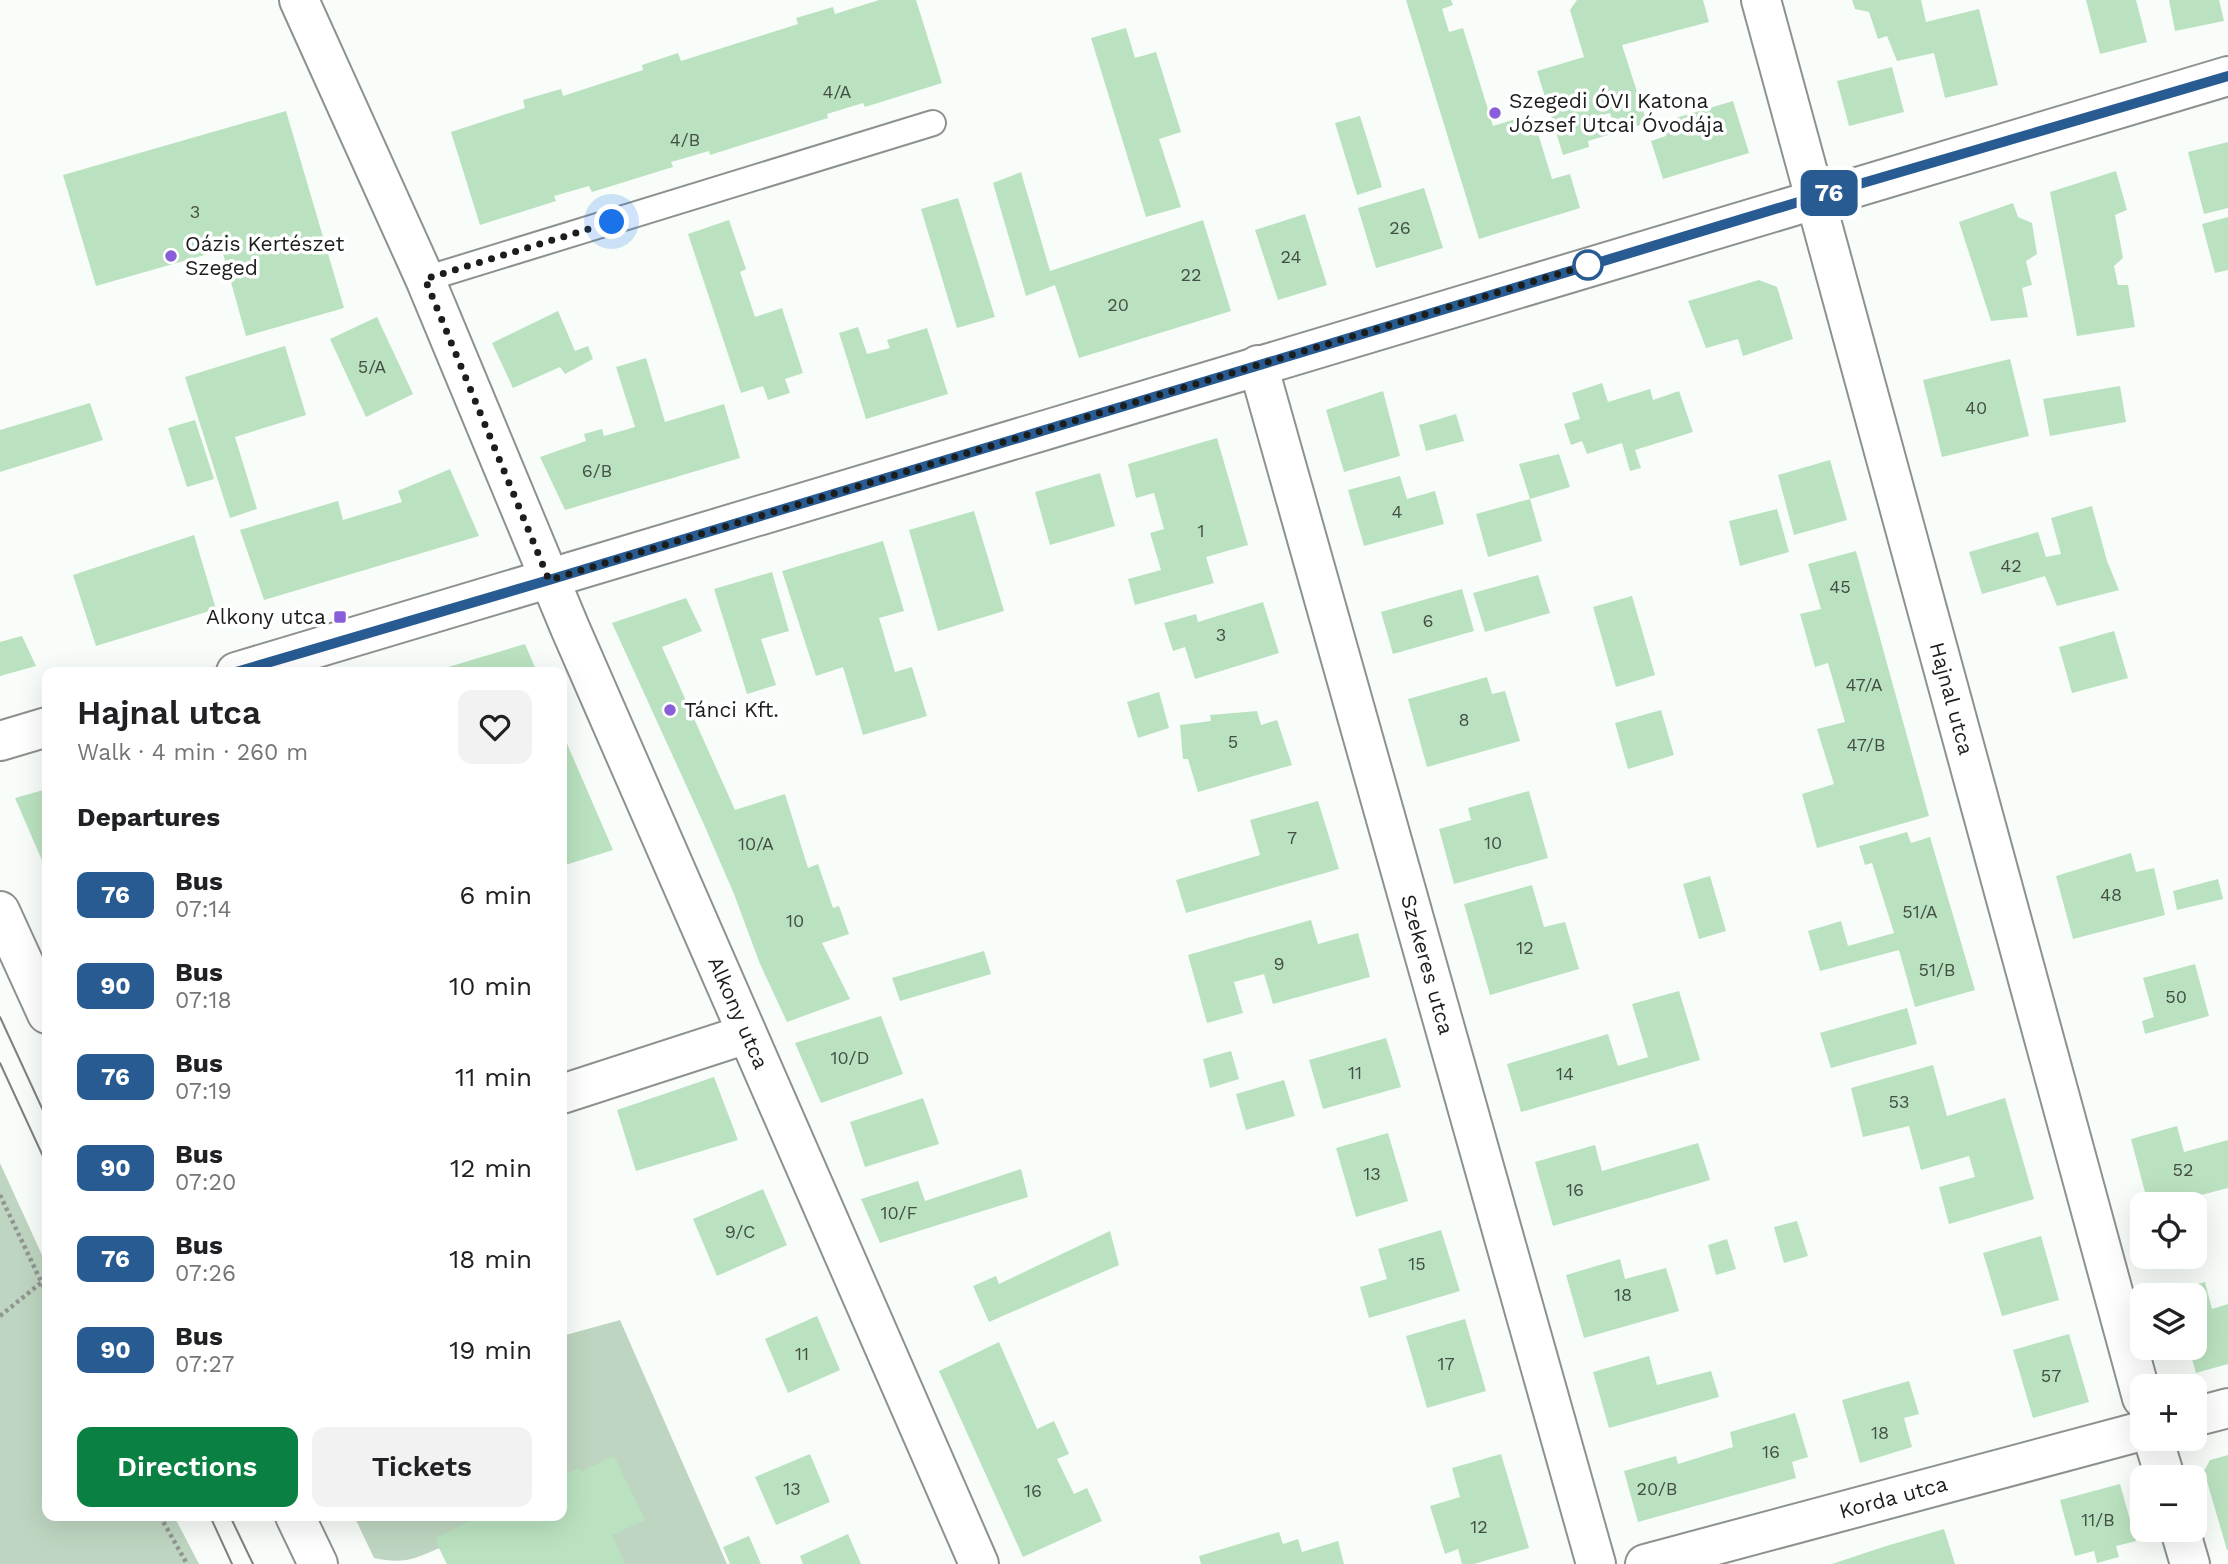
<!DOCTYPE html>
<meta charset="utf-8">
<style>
:root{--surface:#fff;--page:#f2f2f2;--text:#202124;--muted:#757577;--accent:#0b8043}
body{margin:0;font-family:"Work Sans",sans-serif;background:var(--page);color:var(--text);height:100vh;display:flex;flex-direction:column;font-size:26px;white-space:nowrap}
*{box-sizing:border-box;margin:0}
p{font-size:23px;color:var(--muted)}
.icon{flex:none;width:38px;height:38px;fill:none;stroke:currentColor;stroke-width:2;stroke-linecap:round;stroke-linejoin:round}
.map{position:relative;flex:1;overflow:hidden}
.sheet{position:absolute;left:42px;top:667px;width:525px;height:854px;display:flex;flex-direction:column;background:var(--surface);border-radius:14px;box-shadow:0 7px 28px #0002}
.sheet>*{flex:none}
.badge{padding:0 14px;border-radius:10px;font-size:24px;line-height:46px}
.fabs{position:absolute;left:2130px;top:1192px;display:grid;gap:14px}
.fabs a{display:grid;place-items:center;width:77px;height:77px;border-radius:14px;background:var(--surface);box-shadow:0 7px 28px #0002;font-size:35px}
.you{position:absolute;width:35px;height:35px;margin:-18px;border:5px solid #fff;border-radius:50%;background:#1a73e8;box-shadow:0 0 0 10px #1a73e833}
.map>.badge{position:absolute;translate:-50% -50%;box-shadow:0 0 0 4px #fff}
h2{padding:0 35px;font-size:26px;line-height:63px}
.round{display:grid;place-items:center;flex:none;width:74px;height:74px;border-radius:14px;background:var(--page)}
.headline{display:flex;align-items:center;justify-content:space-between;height:119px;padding:0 35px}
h1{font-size:33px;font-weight:600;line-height:52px}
.button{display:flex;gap:14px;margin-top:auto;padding:14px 35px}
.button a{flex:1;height:80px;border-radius:14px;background:var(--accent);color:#fff;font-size:28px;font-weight:600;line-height:80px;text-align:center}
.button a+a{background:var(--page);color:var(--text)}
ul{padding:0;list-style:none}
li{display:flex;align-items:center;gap:21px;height:91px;padding:0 35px}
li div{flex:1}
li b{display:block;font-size:26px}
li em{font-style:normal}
li .badge{min-width:77px;font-weight:700;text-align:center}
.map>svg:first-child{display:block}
.green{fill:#bed6c1}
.building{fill:#bae2c0}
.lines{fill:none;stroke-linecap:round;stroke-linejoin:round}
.service-casing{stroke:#8d928e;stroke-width:28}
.minor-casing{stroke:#8d928e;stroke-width:42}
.tertiary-casing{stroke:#8d928e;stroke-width:42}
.primary-casing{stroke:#8d928e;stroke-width:42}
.path{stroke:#929693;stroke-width:4.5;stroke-dasharray:3.5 3.5;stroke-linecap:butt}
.service{stroke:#fff;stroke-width:24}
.minor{stroke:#fff;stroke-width:38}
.tertiary{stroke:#fff;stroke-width:38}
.primary{stroke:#fff;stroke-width:38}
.tram{stroke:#7e817f;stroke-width:2}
.line-casing{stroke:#fff;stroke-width:16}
.line{stroke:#275b91;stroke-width:10}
.walk{stroke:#1c1e1d;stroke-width:7;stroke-dasharray:0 12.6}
.poi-dot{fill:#895ed8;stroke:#fff;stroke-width:2.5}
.stop-dot{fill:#fff;stroke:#275b91;stroke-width:3.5}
.labels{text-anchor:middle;stroke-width:7;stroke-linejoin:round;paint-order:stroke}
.number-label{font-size:18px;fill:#444f46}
.poi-label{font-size:21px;fill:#1c1e1d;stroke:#fff;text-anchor:start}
.street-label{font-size:21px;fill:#1c1e1d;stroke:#fff}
</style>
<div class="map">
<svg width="2228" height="1564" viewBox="0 0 2228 1564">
<rect width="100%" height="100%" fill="#f8fdf9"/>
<!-- green -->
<path class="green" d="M0,1163L47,1266V1516H174L199,1564H0Z
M620,1320L727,1564H447L439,1548C413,1560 402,1564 374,1558L354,1516H562V1336Z"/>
<!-- building -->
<path class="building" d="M879,0H916L942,83L865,107L863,103L827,114L828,118L710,155L709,151L671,162L673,167L592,192L589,186L554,196L556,201L480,225L451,132L525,108L523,100L561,89L563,96L643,70L642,65L678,53L681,61L798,24L796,18L833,7L835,14Z
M1406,0H1451L1453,5L1442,9L1449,32L1463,28L1493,126L1532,114L1552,179L1570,174L1580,208L1479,239Z
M1577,0H1703L1709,22L1622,45L1647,123L1616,132L1610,113L1602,115L1608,135L1588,141L1589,147L1563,155L1537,71L1584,57L1570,10Z
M1852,0H1921L1926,22L1979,9L1998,85L1945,98L1934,53L1897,61L1887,36L1878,39L1869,12L1855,9Z
M2086,0H2136L2147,42L2100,54Z
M2169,0H2219L2224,21L2175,31Z
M1126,28L1135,58L1156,52L1181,132L1159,139L1181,207L1146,217L1091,38Z
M1892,67L1904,112L1849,126L1837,81Z
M1733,101L1749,153L1663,179L1651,141L1666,136L1662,122Z
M286,111L344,308L246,336L222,250L96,286L63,175Z
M1360,116L1382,187L1357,195L1335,123Z
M2228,142V208L2204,214L2188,152Z
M2116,171L2127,210L2115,215L2123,258L2114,266L2118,285H2128L2135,327L2077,336L2050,192Z
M1021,172L1050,271L1203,220L1231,311L1079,358L1055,285L1026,296L993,183Z
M1424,188L1443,248L1376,268L1358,208Z
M958,198L995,317L957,328L921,209Z
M2013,203L2018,217L2032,223L2037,254L2026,261L2032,285L2022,288L2028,317L1991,321L1959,222Z
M1305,214L1327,285L1278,300L1255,230Z
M2228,217V270L2215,273L2202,224Z
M729,220L746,269L740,272L755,317L782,308L803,373L785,379L790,393L768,400L763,386L741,393L688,234Z
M1759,280L1777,287L1793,339L1743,356L1738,339L1706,348L1688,301Z
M558,311L575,351L588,346L593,359L565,374L560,367L513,388L492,343Z
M377,317L413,394L366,417L330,339Z
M858,327L867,354L890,348L887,340L927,328L948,394L866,419L839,333Z
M285,346L306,415L235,437L257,509L230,518L185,377Z
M646,358L665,422L724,404L740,458L565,510L540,457L586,441L584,434L602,429L604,436L635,427L616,367Z
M2010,359L2029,436L1942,457L1923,380Z
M1602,383L1608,402L1650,389L1653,400L1679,391L1693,432L1635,450L1641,468L1630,471L1622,443L1587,454L1582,441L1571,445L1564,424L1580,419L1572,393Z
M2120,386L2126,422L2050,436L2043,399Z
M1383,391L1400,456L1344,472L1326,410Z
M90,403L103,440L0,472V430Z
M1456,414L1464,441L1426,451L1419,425Z
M195,420L214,479L187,487L168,428Z
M1217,438L1248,545L1206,557L1214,583L1135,605L1128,579L1161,570L1150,533L1164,529L1154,493L1136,498L1128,464Z
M1559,454L1570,487L1530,499L1542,541L1488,557L1476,514L1530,499L1519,464Z
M1830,460L1847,520L1794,535L1778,475Z
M450,469L479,536L264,600L240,530L338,501L343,520L402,502L398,491Z
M1100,473L1115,526L1050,545L1035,492Z
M1400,476L1407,499L1435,491L1444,524L1364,546L1348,490Z
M2092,506L2107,561L2119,590L2057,606L2045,576L1982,594L1969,552L2038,532L2046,557L2061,554L2051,518Z
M1777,509L1789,552L1740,566L1729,521Z
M974,511L1004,611L938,631L909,530Z
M194,535L216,609L96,646L73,575Z
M883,541L904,611L879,618L895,672L912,667L927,716L863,735L843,667L816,676L782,571Z
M1856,551L1929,816L1817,848L1802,794L1834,784L1817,729L1845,722L1828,663L1815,667L1800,614L1821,609L1808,564Z
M772,572L789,631L761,639L776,685L747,694L714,589Z
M1538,575L1550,613L1485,632L1473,593Z
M1462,589L1474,631L1393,654L1381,612Z
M1632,596L1655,675L1616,687L1593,607Z
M686,598L702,631L662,647L735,810L785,794L808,868L818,864L833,908L839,906L849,934L822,943L850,999L787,1022L760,964L734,894L702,820L612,623Z
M1263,602L1279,653L1195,679L1185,647L1173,651L1164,623L1196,614L1198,622Z
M2114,631L2128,678L2072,693L2059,647Z
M22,636L36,666L0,676V642Z
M525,644L537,672H447L445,668Z
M1487,677L1492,694L1505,691L1520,741L1427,767L1408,699Z
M1159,692L1169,728L1138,738L1127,702Z
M1661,710L1674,755L1628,769L1615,723Z
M1257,711L1261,725L1277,720L1292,765L1198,792L1188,759H1183L1180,725L1211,721L1210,715Z
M562,732L613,850L562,866Z
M47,789V872L15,798Z
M1529,791L1548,858L1454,884L1439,829L1471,820L1468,808Z
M1318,801L1339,869L1186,913L1176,880L1260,855L1250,820Z
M1907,832L1911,843L1930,837L1975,990L1915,1007L1899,950L1820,971L1808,931L1841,921L1848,946L1894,933L1872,863L1865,865L1859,846Z
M2131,853L2136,872L2154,868L2165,915L2073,939L2056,876Z
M1710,876L1726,931L1699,939L1683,884Z
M2218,879L2223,899L2177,910L2173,891Z
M1532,885L1544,927L1565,922L1579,969L1490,995L1464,904Z
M1311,920L1318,944L1358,933L1370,977L1273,1004L1264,974L1234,982L1243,1013L1207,1023L1188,955Z
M984,951L991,974L900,1001L892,978Z
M2195,964L2209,1016L2145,1034L2142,1021L2154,1017L2143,978Z
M1679,991L1700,1060L1521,1112L1507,1064L1608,1034L1618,1066L1648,1057L1632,1004Z
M1907,1008L1917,1044L1831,1068L1820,1033Z
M881,1016L903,1074L821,1103L795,1043Z
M1386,1038L1401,1087L1323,1109L1309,1060Z
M1231,1051L1239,1079L1210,1088L1203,1059Z
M1933,1065L1947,1116L2005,1098L2034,1199L1949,1224L1939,1187L1975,1177L1969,1156L1921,1170L1909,1126L1863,1137L1851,1088Z
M714,1077L738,1140L636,1171L617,1110Z
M1284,1080L1295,1116L1246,1130L1236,1094Z
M923,1098L939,1144L865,1167L850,1122Z
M2177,1126L2184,1152L2228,1140V1188L2167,1204H2148L2131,1139Z
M1388,1133L1408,1201L1356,1217L1336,1148Z
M1698,1143L1710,1180L1553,1226L1535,1162L1595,1145L1602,1171Z
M1021,1169L1028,1197L880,1243L861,1199L918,1181L925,1201Z
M763,1189L787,1245L717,1276L693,1219Z
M1797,1221L1808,1256L1784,1263L1774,1227Z
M1441,1230L1460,1291L1369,1318L1360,1287L1387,1279L1378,1249Z
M1110,1231L1119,1265L989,1322L973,1286L996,1276L999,1284Z
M2041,1236L2059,1300L2002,1316L1983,1253Z
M1727,1239L1736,1269L1716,1275L1708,1245Z
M1620,1259L1625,1279L1666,1268L1679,1311L1584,1338L1566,1275Z
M2205,1282L2212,1309L2228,1304V1364L2196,1373L2189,1348H2194V1295H2174L2173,1291Z
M817,1316L840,1370L788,1393L765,1339Z
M1465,1319L1486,1391L1427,1408L1406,1336Z
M2069,1334L2089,1402L2033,1418L2013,1350Z
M999,1342L1037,1429L1054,1421L1069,1454L1057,1459L1074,1494L1087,1488L1102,1521L1023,1557L939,1371Z
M1649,1356L1657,1385L1711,1371L1719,1397L1609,1428L1593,1372Z
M1909,1381L1919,1414L1904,1418L1912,1447L1860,1463L1842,1400Z
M1795,1413L1808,1457L1792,1462L1796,1478L1638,1522L1624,1471L1676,1456L1678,1464L1733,1447L1730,1432Z
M810,1454L830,1502L776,1525L755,1477Z
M1501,1454L1529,1548L1474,1564H1462L1458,1549L1445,1554L1430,1506L1460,1497L1452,1468Z
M2228,1455V1550H2227L2204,1471L2210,1460Z
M614,1456L645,1520L612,1535L625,1564H447L435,1538L480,1516H562V1476L579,1468L581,1472Z
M2120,1484L2136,1541L2116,1546L2119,1557L2097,1563L2094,1551L2075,1556L2060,1500Z
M1944,1529L1955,1564H1832L1883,1547Z
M1279,1532L1283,1544L1298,1539L1302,1552L1338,1541L1344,1564H1201L1199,1556Z
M848,1534L861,1564H803L800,1556Z
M749,1536L761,1564H730L723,1547Z"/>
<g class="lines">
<!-- service casing -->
<g class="service-casing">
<path id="service" d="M425,279L933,123"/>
</g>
<!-- minor casing -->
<g class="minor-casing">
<g id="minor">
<path id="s1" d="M299,0L425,279L570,628L979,1564"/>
<path id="s2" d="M1761,0L2142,1398"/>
<path id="s3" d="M1258,365L1596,1564"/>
<path d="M562,1094L747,1034"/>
<path d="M2194,1417L2228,1408"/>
<path d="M2153,1438L2165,1477"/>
<path d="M2180,1530L2190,1564"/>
<path id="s4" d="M1645,1564L2142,1431"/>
</g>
</g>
<!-- tertiary casing -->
<g class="tertiary-casing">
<path id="tertiary" d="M236,672C901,477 1563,270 2228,76
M0,741L47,727"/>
</g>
<!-- primary casing -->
<g class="primary-casing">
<path id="primary" d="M0,911L47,1014
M295,1516L318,1564"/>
</g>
<!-- path -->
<path class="path" d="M0,1195L47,1294
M0,1316L42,1282
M160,1516L187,1564"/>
<!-- service -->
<use href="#service" class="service"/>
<!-- minor -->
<use href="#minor" class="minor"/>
<!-- tertiary -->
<use href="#tertiary" class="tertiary"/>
<!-- primary -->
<use href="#primary" class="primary"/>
<!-- tram -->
<path class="tram" d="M0,1017L47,1119
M0,1063L47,1165
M210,1516L232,1564
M230,1516L253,1564"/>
</g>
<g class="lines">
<!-- line casing -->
<g class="line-casing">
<path id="line" d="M236,672L549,580L1815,197L2228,76"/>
</g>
<!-- line -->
<use href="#line" class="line"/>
<!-- walk -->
<path class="walk" d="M612,222L425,279L549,580L1588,265"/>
</g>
<!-- markers -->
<g class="poi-dot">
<circle cx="1495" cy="113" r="7"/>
<circle cx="171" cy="256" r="7"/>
<rect x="333" y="610" width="14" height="14" rx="3.5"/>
<circle cx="670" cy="710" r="7"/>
</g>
<circle class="stop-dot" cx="1588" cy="265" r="14"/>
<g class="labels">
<!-- number labels -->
<g class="number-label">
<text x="837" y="98">4/A</text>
<text x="685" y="146">4/B</text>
<text x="195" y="218">3</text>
<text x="1400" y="234">26</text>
<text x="1291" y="263">24</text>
<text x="1191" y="281">22</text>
<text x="1118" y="311">20</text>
<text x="372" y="373">5/A</text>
<text x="1976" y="414">40</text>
<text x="597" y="477">6/B</text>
<text x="1397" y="518">4</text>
<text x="1201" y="537">1</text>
<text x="2011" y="572">42</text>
<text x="1840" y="593">45</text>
<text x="1428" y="627">6</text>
<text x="1221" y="641">3</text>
<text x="1864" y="691">47/A</text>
<text x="1464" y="726">8</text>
<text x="1233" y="748">5</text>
<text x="1866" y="751">47/B</text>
<text x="1292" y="844">7</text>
<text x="1493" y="849">10</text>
<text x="756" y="850">10/A</text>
<text x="2111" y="901">48</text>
<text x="1920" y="918">51/A</text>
<text x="795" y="927">10</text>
<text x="1525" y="954">12</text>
<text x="1279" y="970">9</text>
<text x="1937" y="976">51/B</text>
<text x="2176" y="1003">50</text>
<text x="850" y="1064">10/D</text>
<text x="1355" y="1079">11</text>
<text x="1565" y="1080">14</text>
<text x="1899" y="1108">53</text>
<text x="2183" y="1176">52</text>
<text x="1372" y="1180">13</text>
<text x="1575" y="1196">16</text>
<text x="899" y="1219">10/F</text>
<text x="740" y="1238">9/C</text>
<text x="1417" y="1270">15</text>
<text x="1623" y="1301">18</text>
<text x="802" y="1360">11</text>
<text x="1446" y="1370">17</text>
<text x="2051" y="1382">57</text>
<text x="1880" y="1439">18</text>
<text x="1771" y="1458">16</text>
<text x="792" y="1495">13</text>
<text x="1657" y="1495">20/B</text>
<text x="1033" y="1497">16</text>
<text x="2098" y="1526">11/B</text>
<text x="1479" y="1533">12</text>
</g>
<!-- poi labels -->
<g class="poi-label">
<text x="1509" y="108">Szegedi ÓVI Katona<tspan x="1509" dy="24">József Utcai Óvodája</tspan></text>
<text x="185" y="251">Oázis Kertészet<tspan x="185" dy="24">Szeged</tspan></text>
<text x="326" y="624" text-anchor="end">Alkony utca</text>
<text x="684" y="717">Tánci Kft.</text>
</g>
<!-- street labels -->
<g class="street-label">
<text dy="7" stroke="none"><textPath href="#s2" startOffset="724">Hajnal utca</textPath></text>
<text dy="7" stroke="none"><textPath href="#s3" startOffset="623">Szekeres utca</textPath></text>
<text dy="7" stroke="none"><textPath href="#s1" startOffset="1104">Alkony utca</textPath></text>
<text dy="7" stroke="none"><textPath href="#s4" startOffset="257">Korda utca</textPath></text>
</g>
</g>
</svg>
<div class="fabs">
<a><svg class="icon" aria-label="locate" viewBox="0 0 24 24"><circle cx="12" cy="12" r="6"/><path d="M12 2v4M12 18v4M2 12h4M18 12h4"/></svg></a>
<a><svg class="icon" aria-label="layers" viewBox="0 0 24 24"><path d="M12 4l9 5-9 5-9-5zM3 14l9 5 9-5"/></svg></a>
<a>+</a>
<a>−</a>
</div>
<div class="you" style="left:612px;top:222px"></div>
<b class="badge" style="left:1829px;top:193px;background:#275b91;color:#fff">76</b>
<section class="sheet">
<div class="headline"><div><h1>Hajnal utca</h1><p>Walk · 4 min · 260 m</p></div><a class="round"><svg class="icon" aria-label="heart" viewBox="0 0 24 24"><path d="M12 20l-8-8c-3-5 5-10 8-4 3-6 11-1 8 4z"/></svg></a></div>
<h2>Departures</h2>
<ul>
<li><span class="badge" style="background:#275b91;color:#fff">76</span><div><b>Bus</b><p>07:14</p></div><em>6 min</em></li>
<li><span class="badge" style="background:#275b91;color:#fff">90</span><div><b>Bus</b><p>07:18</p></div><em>10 min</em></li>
<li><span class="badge" style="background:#275b91;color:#fff">76</span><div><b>Bus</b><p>07:19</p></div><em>11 min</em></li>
<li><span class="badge" style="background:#275b91;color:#fff">90</span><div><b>Bus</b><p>07:20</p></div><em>12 min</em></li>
<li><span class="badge" style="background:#275b91;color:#fff">76</span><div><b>Bus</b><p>07:26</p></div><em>18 min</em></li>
<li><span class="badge" style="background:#275b91;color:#fff">90</span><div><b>Bus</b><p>07:27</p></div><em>19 min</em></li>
</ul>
<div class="button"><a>Directions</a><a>Tickets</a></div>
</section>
</div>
